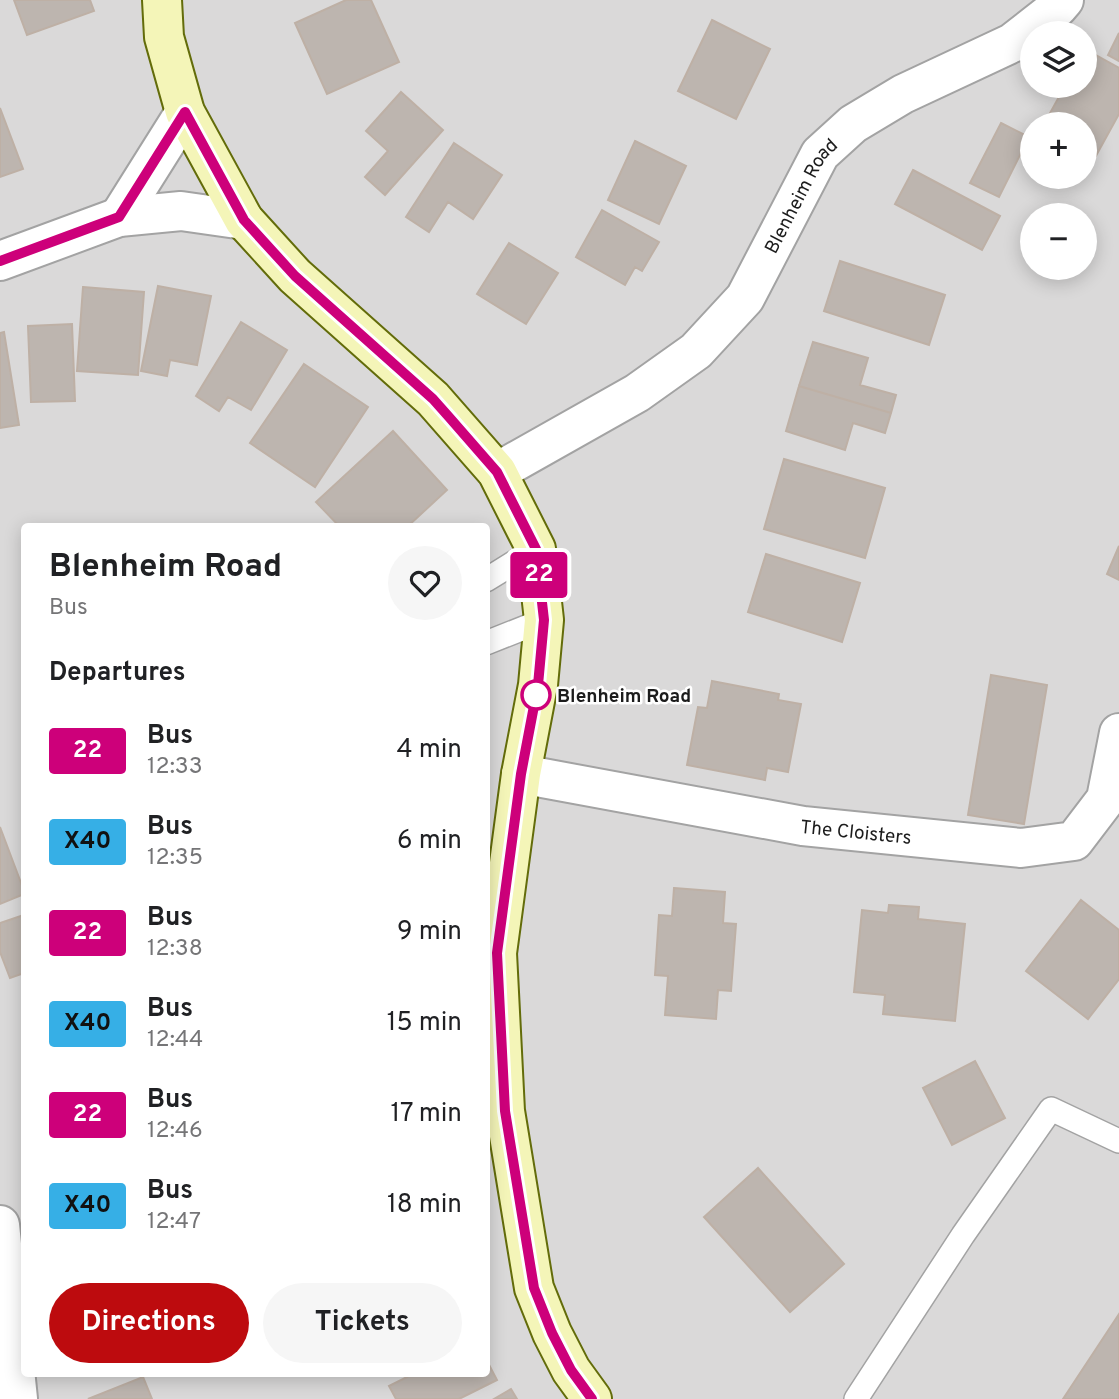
<!DOCTYPE html>
<meta charset="utf-8">
<style>
:root{--surface:#fff;--page:#f6f6f6;--text:#202124;--muted:#757577;--accent:#bd0b0e}
body{margin:0;font-family:Overpass,sans-serif;background:var(--page);color:var(--text);height:100vh;display:flex;flex-direction:column;font-size:26px;white-space:nowrap}
*{box-sizing:border-box;margin:0}
p{font-size:23px;color:var(--muted)}
.icon{flex:none;width:38px;height:38px;fill:none;stroke:currentColor;stroke-width:2;stroke-linecap:round;stroke-linejoin:round}
.map{position:relative;flex:1;overflow:hidden}
.drawer{position:absolute;left:21px;top:523px;width:469px;height:854px;display:flex;flex-direction:column;background:var(--surface);border-radius:7px;box-shadow:0 4px 18px #0003}
.drawer>*{flex:none}
.badge{padding:0 14px;border-radius:5px;font-size:24px;line-height:46px}
.tools{position:absolute;left:1020px;top:21px;display:grid;gap:14px}
.tools a{display:grid;place-items:center;width:77px;height:77px;border-radius:50%;background:var(--surface);box-shadow:0 4px 18px #0003;font-size:35px}
.map>.badge{position:absolute;translate:-50% -50%;box-shadow:0 0 0 4px #fff}
h2{padding:0 28px;font-size:26px;line-height:63px}
.round{display:grid;place-items:center;flex:none;width:74px;height:74px;border-radius:37px;background:var(--page)}
.overview{display:flex;align-items:center;justify-content:space-between;height:119px;padding:0 28px}
h1{font-size:33px;font-weight:700;line-height:52px}
.action{display:flex;gap:14px;margin-top:auto;padding:14px 28px}
.action a{flex:1;height:80px;border-radius:42px;background:var(--accent);color:#fff;font-size:28px;font-weight:700;line-height:80px;text-align:center}
.action a+a{background:var(--page);color:var(--text)}
ul{padding:0;list-style:none}
li{display:flex;align-items:center;gap:21px;height:91px;padding:0 28px}
li div{flex:1}
li b{display:block;font-size:26px}
li em{font-style:normal}
li .badge{min-width:77px;font-weight:700;text-align:center}
.map>svg:first-child{display:block}
.residential{fill:#dad9d9;fill-rule:evenodd}
.building{fill:#bdb5af;stroke:#beb0a5;stroke-width:2}
.lines{fill:none;stroke-linecap:round;stroke-linejoin:round}
.lane-casing{stroke:#a3a3a3;stroke-width:26}
.street-casing{stroke:#a3a3a3;stroke-width:42}
.secondary-casing{stroke:#636c0a;stroke-width:42}
.lane{stroke:#fff;stroke-width:23}
.street{stroke:#fff;stroke-width:38}
.secondary{stroke:#f4f5b8;stroke-width:38}
.line-casing{stroke:#fff;stroke-width:16}
.line{stroke:#cd007a;stroke-width:10}
.stop-dot{fill:#fff;stroke:#cd007a;stroke-width:3.5}
.labels{text-anchor:middle;stroke-width:5;stroke-linejoin:round;paint-order:stroke}
.street-label{font-size:19px;fill:#1c1c1c;stroke:#fff}
.stop-label{font-size:19px;font-weight:bold;fill:#1c1c1c;stroke:#fff;text-anchor:start}
</style>
<div class="map">
<svg width="1119" height="1399" viewBox="0 0 1119 1399">
<rect width="100%" height="100%" fill="#ede9e2"/>
<!-- residential -->
<path class="residential" d="M0,0H1119V1399H0ZM1032,33H1085V86H1032ZM1032,124H1085V177H1032ZM1032,215H1085V268H1032ZM24,527H486V1374H24Z"/>
<!-- building -->
<path class="building" d="M14,0H90L94,11L27,35Z
M346,0H371L399,62L327,94L295,23Z
M712,20L770,49L736,119L678,91Z
M1119,33V61L1108,55Z
M1085,49L1119,68V114L1086,174L1085,124H1044L1065,86H1085Z
M401,92L443,130L385,195L365,177L388,151L366,131Z
M0,108L23,169L0,177Z
M1001,123L1029,137L999,197L970,183Z
M635,141L686,166L659,224L608,200Z
M454,143L502,175L473,219L448,202L429,232L406,217Z
M913,170L1000,216L982,250L895,204Z
M602,210L659,242L642,271L635,267L625,285L576,257Z
M509,243L558,273L526,324L477,294Z
M840,261L945,295L929,345L824,311Z
M158,286L211,296L197,365L170,360L167,376L141,371Z
M83,287L144,292L138,375L77,371Z
M241,322L287,350L251,410L228,397L219,411L196,396Z
M72,324L75,401L31,402L28,326Z
M4,332L19,425L0,428V333Z
M813,342L868,358L860,385L896,395L891,413L799,386Z
M304,364L368,407L315,487L250,443Z
M799,386L891,413L885,433L853,423L845,450L786,431Z
M393,431L447,490L407,527H340L316,502Z
M784,459L885,488L865,558L764,529Z
M1119,546V580L1107,574Z
M766,554L860,583L842,642L748,612Z
M991,675L1047,685L1024,824L968,815Z
M712,681L779,694L778,700L801,704L788,772L767,768L765,780L687,765L698,707L707,708Z
M0,827L24,891V894L0,904Z
M674,888L725,892L723,923L736,924L731,991L718,990L716,1019L665,1015L668,976L655,975L659,915L672,916Z
M1081,900L1119,930V979L1088,1019L1026,971Z
M889,905L919,907L918,919L965,924L955,1021L883,1014L885,995L854,992L862,910L888,913Z
M24,915V973L10,978L0,952V923Z
M975,1061L1005,1118L952,1145L923,1088Z
M758,1168L844,1264L790,1312L704,1217Z
M1119,1314V1399H1063Z
M486,1359L497,1380L459,1399H396L389,1386L413,1374H486Z
M143,1377L152,1399H88Z
M511,1389L517,1399H494Z"/>
<g class="lines">
<!-- lane casing -->
<g class="lane-casing">
<path id="lane" d="M486,580L536,549
M486,643L544,620
M856,1399L963,1235L1051,1109L1119,1141"/>
</g>
<!-- street casing -->
<g class="street-casing">
<g id="street">
<path d="M119,217L185,112"/>
<path d="M0,261L119,217L181,211L244,220"/>
<path id="s1" d="M497,472L637,393L696,351L745,298L820,154L853,124L903,94L1012,43L1058,7L1064,0"/>
<path id="s2" d="M521,774L803,826L1021,848L1074,841L1106,799L1119,733"/>
<path d="M0,1225L18,1399"/>
</g>
</g>
<!-- secondary casing -->
<g class="secondary-casing">
<path id="secondary" d="M162,0L164,37L185,112L244,220L295,276L433,399L497,472L536,549L544,620L538,685L521,774L497,953L505,1111L534,1288L552,1333L571,1370L592,1399"/>
</g>
<!-- lane -->
<use href="#lane" class="lane"/>
<!-- street -->
<use href="#street" class="street"/>
<!-- secondary -->
<use href="#secondary" class="secondary"/>
</g>
<g class="lines">
<!-- line casing -->
<g class="line-casing">
<path id="line" d="M0,261L119,217L185,112L244,220L295,276L433,399L449,417L497,472L536,549L544,620L538,685L521,774L497,953L505,1111L534,1288L552,1333L571,1370L592,1399"/>
</g>
<!-- line -->
<use href="#line" class="line"/>
</g>
<!-- markers -->
<circle class="stop-dot" cx="536" cy="695" r="14"/>
<g class="labels">
<!-- street labels -->
<g class="street-label">
<text dy="7" stroke="none"><textPath href="#s1" startOffset="422">Blenheim Road</textPath></text>
<text dy="7" stroke="none"><textPath href="#s2" startOffset="340">The Cloisters</textPath></text>
</g>
<!-- stop labels -->
<g class="stop-label">
<text x="557" y="702">Blenheim Road</text>
</g>
</g>
</svg>
<div class="tools">
<a><svg class="icon" aria-label="layers" viewBox="0 0 24 24"><path d="M12 4l9 5-9 5-9-5zM3 14l9 5 9-5"/></svg></a>
<a>+</a>
<a>−</a>
</div>
<b class="badge" style="left:539px;top:575px;background:#cd007a;color:#fff">22</b>
<section class="drawer">
<div class="overview"><div><h1>Blenheim Road</h1><p>Bus</p></div><a class="round"><svg class="icon" aria-label="heart" viewBox="0 0 24 24"><path d="M12 20l-8-8c-3-5 5-10 8-4 3-6 11-1 8 4z"/></svg></a></div>
<h2>Departures</h2>
<ul>
<li><span class="badge" style="background:#cd007a;color:#fff">22</span><div><b>Bus</b><p>12:33</p></div><em>4 min</em></li>
<li><span class="badge" style="background:#36afe6;color:#111">X40</span><div><b>Bus</b><p>12:35</p></div><em>6 min</em></li>
<li><span class="badge" style="background:#cd007a;color:#fff">22</span><div><b>Bus</b><p>12:38</p></div><em>9 min</em></li>
<li><span class="badge" style="background:#36afe6;color:#111">X40</span><div><b>Bus</b><p>12:44</p></div><em>15 min</em></li>
<li><span class="badge" style="background:#cd007a;color:#fff">22</span><div><b>Bus</b><p>12:46</p></div><em>17 min</em></li>
<li><span class="badge" style="background:#36afe6;color:#111">X40</span><div><b>Bus</b><p>12:47</p></div><em>18 min</em></li>
</ul>
<div class="action"><a>Directions</a><a>Tickets</a></div>
</section>
</div>
